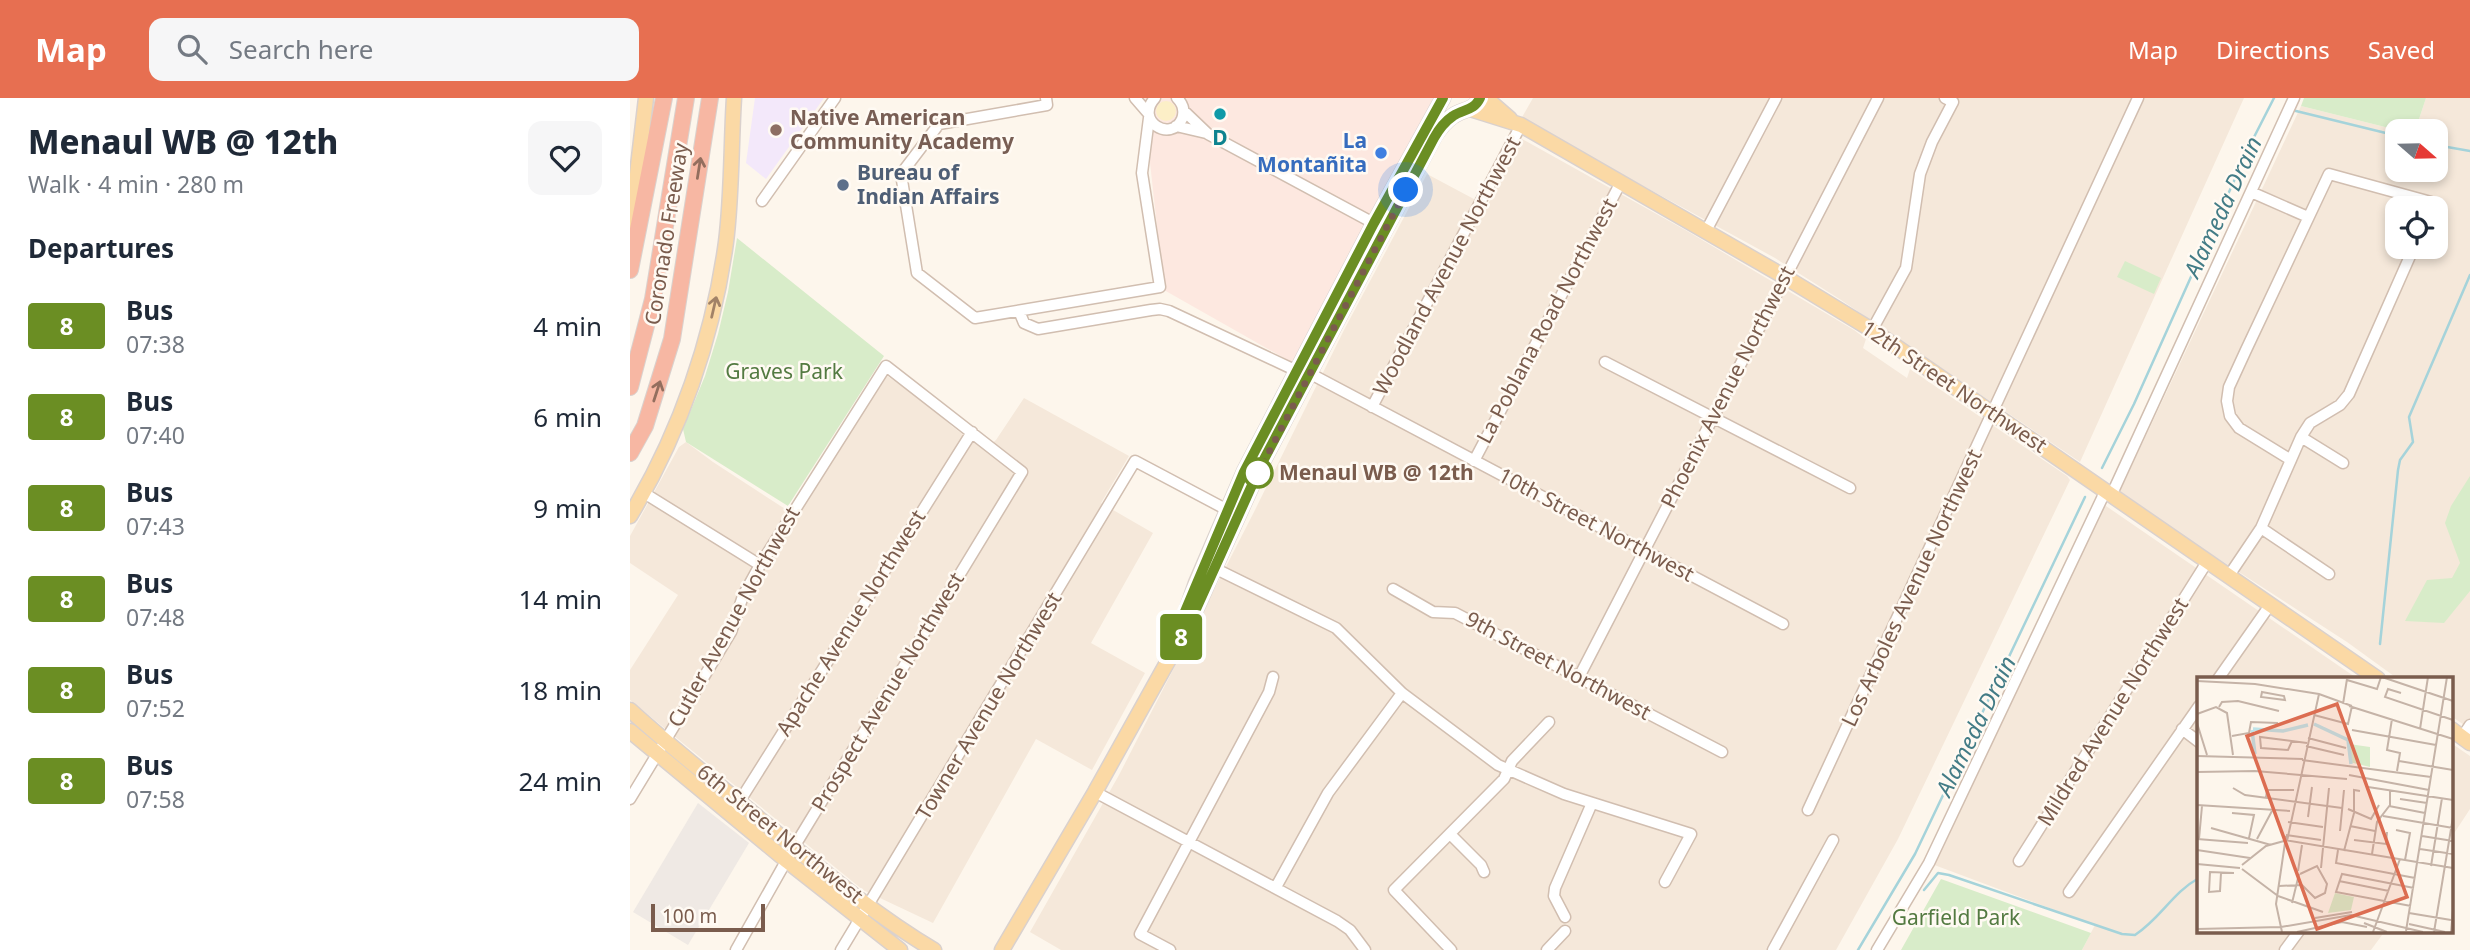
<!DOCTYPE html>
<meta charset="utf-8">
<style>
:root{--surface:#fff;--page:#f6f6f7;--text:#1f2937;--muted:#747a83;--accent:#e76f51}
body{margin:0;font-family:"Noto Sans",sans-serif;background:var(--page);color:var(--text);height:100vh;display:flex;flex-direction:column;font-size:26px;white-space:nowrap}
*{box-sizing:border-box;margin:0}
p{font-size:23px;color:var(--muted)}
.icon{flex:none;width:38px;height:38px;fill:none;stroke:currentColor;stroke-width:2;stroke-linecap:round;stroke-linejoin:round}
.map{position:relative;flex:1;overflow:hidden}
.sheet{display:flex;flex-direction:column;background:var(--surface);width:630px}
.sheet>*{flex:none}
.badge{padding:0 14px;border-radius:5px;font-size:24px;line-height:46px}
.needle{width:46px;rotate:110deg}
.controls{position:absolute;left:1755px;top:21px;display:grid;gap:14px}
.controls a{display:grid;place-items:center;width:63px;height:63px;border-radius:14px;background:var(--surface);box-shadow:0 4px 10px #0003;font-size:35px}
.scale{position:absolute;left:21px;bottom:18px;width:114px;box-sizing:border-box;padding-left:7px;border:4px solid #7a5c4d;border-top:0;font-size:19px;line-height:24px;white-space:nowrap;color:#7a5c4d;-webkit-text-stroke:5px #fffaf3;paint-order:stroke}
.you{position:absolute;width:35px;height:35px;margin:-18px;border:5px solid #fff;border-radius:50%;background:#1a73e8;box-shadow:0 0 0 10px #1a73e833}
.map>.badge{position:absolute;translate:-50% -50%;box-shadow:0 0 0 4px #fff}
h2{padding:0 28px;font-size:26px;line-height:63px}
.round{display:grid;place-items:center;flex:none;width:74px;height:74px;border-radius:14px;background:var(--page)}
.summary{display:flex;align-items:center;justify-content:space-between;height:119px;padding:0 28px}
h1{font-size:33px;font-weight:800;line-height:52px}
ul{padding:0;list-style:none}
li{display:flex;align-items:center;gap:21px;height:91px;padding:0 28px}
li div{flex:1}
li b{display:block;font-size:26px}
li em{font-style:normal}
li .badge{min-width:77px;font-weight:700;text-align:center}
header{display:flex;align-items:center;gap:42px;box-sizing:border-box;height:98px;padding:0 35px;background:var(--accent);color:#fff}
header strong{font-size:33px}
nav{display:flex;gap:38px;margin-inline-start:auto;font-size:24px}
.search{width:490px;height:63px;background:var(--page);display:flex;align-items:center;gap:18px;box-sizing:border-box;padding:0 24px;border-radius:14px;color:var(--muted);font-size:26px}
main{display:flex;flex:1;min-height:0}
.map>svg:first-child{display:block}
.residential{fill:#f5e8da;fill-rule:evenodd}
.commercial{fill:#fde8e0}
.industrial{fill:#efe9e4}
.education{fill:#f3e8fa}
.green{fill:#d8ecc9}
.sand{fill:#fcefc7}
.lines{fill:none;stroke-linecap:round;stroke-linejoin:round}
.stream{stroke:#a5d3da;stroke-width:2.5}
.minor-casing{stroke:#d1beb0;stroke-width:13}
.major-casing{stroke:#dad1cd;stroke-width:17}
.highway-casing{stroke:#dad1cd;stroke-width:18}
.minor{stroke:#fff;stroke-width:10}
.major{stroke:#fbd9a5;stroke-width:14}
.highway{stroke:#f7b7a3;stroke-width:16}
.oneway{stroke:#936e5e}
.oneway2{stroke:#a18267}
.line-casing{stroke:#fff;stroke-width:16}
.line{stroke:#6b8e23;stroke-width:10}
.walk{stroke:#7a5c4d;stroke-width:7;stroke-dasharray:0 12.6}
.culture-dot{fill:#0f9aa8;stroke:#fffaf3;stroke-width:2.5}
.education-dot{fill:#8d6e63;stroke:#fffaf3;stroke-width:2.5}
.shop-dot{fill:#3f7fe0;stroke:#fffaf3;stroke-width:2.5}
.service-dot{fill:#5c6f8a;stroke:#fffaf3;stroke-width:2.5}
.stop-dot{fill:#fff;stroke:#6b8e23;stroke-width:3.5}
.labels{text-anchor:middle;stroke-width:5;stroke-linejoin:round;paint-order:stroke}
.education-label{font-size:21px;font-weight:bold;fill:#785e54;stroke:#fffaf3;text-anchor:start}
.culture-label{font-size:21px;font-weight:bold;fill:#0d838f;stroke:#fffaf3}
.shop-label{font-size:21px;font-weight:bold;fill:#366cbe;stroke:#fffaf3;text-anchor:end}
.service-label{font-size:21px;font-weight:bold;fill:#4e5e75;stroke:#fffaf3;text-anchor:start}
.street-label{font-size:21px;fill:#7a5c4d;stroke:#fffaf3}
.park-label{font-size:21px;fill:#537a41;stroke:#fffaf3}
.stop-label{font-size:21px;font-weight:bold;fill:#7a5c4d;stroke:#fffaf3;text-anchor:start}
.water-label{font-size:23px;font-style:italic;fill:#437c86;stroke:#fffaf3}
.inset-river{fill:none;stroke:#bfe3e8;stroke-width:3.5}
.inset-road{fill:none;stroke:#c5b3a7;stroke-width:2}
.view{fill:#dc6d51;fill-opacity:0.15;stroke:#dc6d51;stroke-width:3.5}
.inset-edge{fill:none;stroke:#7a5c4d;stroke-width:3.5}
</style>
<header>
<strong>Map</strong>
<div class="search"><svg class="icon" aria-label="search" viewBox="0 0 24 24"><circle cx="10" cy="10" r="6"/><path d="M15 15l6 6"/></svg>Search here</div>
<nav><a>Map</a><a>Directions</a><a>Saved</a></nav>
</header>
<main>
<section class="sheet">
<div class="summary"><div><h1>Menaul WB @ 12th</h1><p>Walk · 4 min · 280 m</p></div><a class="round"><svg class="icon" aria-label="heart" viewBox="0 0 24 24"><path d="M12 20l-8-8c-3-5 5-10 8-4 3-6 11-1 8 4z"/></svg></a></div>
<h2>Departures</h2>
<ul>
<li><span class="badge" style="background:#6b8e23;color:#fff">8</span><div><b>Bus</b><p>07:38</p></div><em>4 min</em></li>
<li><span class="badge" style="background:#6b8e23;color:#fff">8</span><div><b>Bus</b><p>07:40</p></div><em>6 min</em></li>
<li><span class="badge" style="background:#6b8e23;color:#fff">8</span><div><b>Bus</b><p>07:43</p></div><em>9 min</em></li>
<li><span class="badge" style="background:#6b8e23;color:#fff">8</span><div><b>Bus</b><p>07:48</p></div><em>14 min</em></li>
<li><span class="badge" style="background:#6b8e23;color:#fff">8</span><div><b>Bus</b><p>07:52</p></div><em>18 min</em></li>
<li><span class="badge" style="background:#6b8e23;color:#fff">8</span><div><b>Bus</b><p>07:58</p></div><em>24 min</em></li>
</ul>
</section>
<div class="map">
<svg width="1840" height="852" viewBox="0 0 1840 852">
<rect width="100%" height="100%" fill="#fdf6ec"/>
<!-- residential -->
<path class="residential" d="M903,0H1614L1450,364L1211,202L1145,160L891,21Z
M1796,0H1840V631L1821,618V581H1768L1717,544L1561,443L1490,393L1671,8L1771,33H1768V72H1806V33H1785ZM1768,110H1806V149H1768Z
M892,41L1057,133L1224,232L1236,241L1233,250L1277,280L1280,271L1437,378L1440,382L1268,741L1206,852H431L400,834L489,677L624,414L714,232L797,76L857,108Z
M257,278L290,300L323,329L354,352L366,342L394,300L499,358L471,405L523,435L461,545L515,575L462,672L406,641L303,825L233,792L0,602V572L48,497L0,465V438L49,349L56,344L83,364L166,418Z
M1476,408L1728,581H1569V833H1755L1741,852H1452L1465,827L1299,765L1472,410Z
M1821,645L1840,658V711L1821,740Z"/>
<!-- commercial -->
<path class="commercial" d="M509,0H803L801,10L742,114L669,255L661,264L534,192L515,19Z"/>
<!-- industrial -->
<path class="industrial" d="M68,705L119,745L58,847L3,814Z"/>
<!-- education -->
<path class="education" d="M125,0H194L136,81L116,65Z"/>
<!-- green -->
<path class="green" d="M1674,0H1796L1785,33H1771L1671,8Z
M107,140L254,258L158,408L56,344L53,331L75,278L88,236L98,194Z
M1495,163L1531,180L1524,196L1487,179Z
M1840,378V493L1814,525L1775,523L1797,482L1822,480L1830,465L1815,425L1821,408Z
M1311,781L1461,835L1452,852H1271Z"/>
<!-- sand -->
<path class="sand" d="M526 13a10 10 0 1 1 20 0a10 10 0 1 1-20 0Z"/>
<g class="lines">
<!-- stream -->
<path class="stream" d="M1666,13L1768,38
M1806,47L1840,53
M1472,370L1504,306L1621,45L1644,0
M1750,546L1768,372L1770,362L1783,344L1779,319L1840,177
M1294,792L1308,775L1319,777L1492,836L1505,837C1530,821 1543,794 1569,780
M1228,852L1285,756L1455,399"/>
<!-- minor casing -->
<g class="minor-casing">
<path id="minor" d="M416,0L417,7L309,26L271,76L287,175L345,220L530,189L512,75L519,20
M505,0L518,15
M525,0C504,23 541,45 552,21C555,13 553,6 547,0
M554,13L578,36L749,128
M546,28L576,35
M1621,94L1678,119
M132,103L205,0
M1076,133L1146,0
M389,213L394,225L408,231L521,212L530,211L539,213L667,273L679,275L1153,526
M1242,232L1276,170L1290,76L1302,44L1323,4L1315,0
M975,264L1220,390
M742,309L891,27
M1671,339L1713,365
M1661,362L1609,330L1600,318L1597,303L1599,289L1616,252L1699,76L1801,104L1800,110
M844,363L991,84
M14,395L130,467
M1481,398L1664,0
M1631,430L1699,476
M580,468L706,530L772,595L868,667L934,696L1061,736L1035,784
M1598,479L1631,430L1671,339L1680,325L1710,307L1719,296L1784,149
M763,491L803,514L825,515L1092,654
M949,579L1248,0
M1588,581L1640,507
M1552,631L1569,644
M1832,639L1840,627
M465,694L707,823L720,832L735,852
M0,701L101,534L113,498L130,467L256,268L392,374L164,749L106,852
M106,709L342,334
M1178,712L1508,0
M820,736L851,767L854,774
M1389,763L1577,464
M646,789L698,695L772,595
M1439,794L1569,608
M935,819L924,798L925,790L962,705
M211,852L505,363L603,415
M540,852L510,836L639,594L643,579
M821,852L764,792L874,681L882,663L919,624
M917,852L935,833
M1143,852L1203,742
M1247,852L1299,765L1475,394
M1655,852L1669,833"/>
</g>
<!-- major casing -->
<g class="major-casing">
<path id="major" d="M856,0L880,21
M840,11L891,27L1155,179L1242,232L1748,581
M0,136L16,0
M0,418C50,335 83,240 96,144C102,97 101,47 104,0
M549,534L566,485L614,374L744,125L813,0
M0,612C43,651 88,686 132,723C187,768 243,816 304,852
M1821,631L1840,645
M0,633L157,763L270,852
M372,852L465,694L562,520L632,365L804,39C809,31 814,24 823,18C833,11 844,13 850,0"/>
</g>
<!-- highway casing -->
<g class="highway-casing">
<path id="highway" d="M0,172L34,0
M0,289L23,201L56,0
M0,355L15,328L42,241L80,0"/>
</g>
<!-- minor -->
<use href="#minor" class="minor"/>
<!-- major -->
<use href="#major" class="major"/>
<!-- highway -->
<use href="#highway" class="highway"/>
</g>
<!-- one-way arrows -->
<defs><path id="oneway-shaft" d="M-6 0H5M1.5-3L5.5 0L1.5 3" fill="none" stroke-width="1.6" stroke-linecap="round" stroke-linejoin="round" transform="scale(1.75)"/></defs>
<g class="oneway">
<use href="#oneway-shaft" transform="translate(69 70) rotate(-81)"/>
<use href="#oneway-shaft" transform="translate(27 293) rotate(-72)"/>
</g>
<use class="oneway2" href="#oneway-shaft" transform="translate(84 209) rotate(-77)"/>
<g class="lines">
<!-- line casing -->
<g class="line-casing">
<path id="line" d="M813,0L744,125L614,374L554,516L545,549L562,520L632,365L804,40C809,31 814,24 823,18C833,11 844,13 850,0"/>
</g>
<!-- line -->
<use href="#line" class="line"/>
<!-- walk -->
<path class="walk" d="M628,375L776,92"/>
</g>
<!-- markers -->
<circle class="culture-dot" cx="590" cy="16" r="7"/>
<circle class="education-dot" cx="146" cy="32" r="7"/>
<circle class="shop-dot" cx="751" cy="55" r="7"/>
<circle class="service-dot" cx="213" cy="87" r="7"/>
<circle class="stop-dot" cx="628" cy="375" r="14"/>
<g class="labels">
<!-- education labels -->
<g class="education-label">
<text x="160" y="27">Native American<tspan x="160" dy="24">Community Academy</tspan></text>
</g>
<!-- culture labels -->
<g class="culture-label">
<text x="590" y="47">D</text>
</g>
<!-- shop labels -->
<g class="shop-label">
<text x="737" y="50">La<tspan x="737" dy="24">Montañita</tspan></text>
</g>
<!-- service labels -->
<g class="service-label">
<text x="227" y="82">Bureau of<tspan x="227" dy="24">Indian Affairs</tspan></text>
</g>
<!-- street labels -->
<g class="street-label">
<text transform="translate(37 136) rotate(-81)" y="7">Coronado Freeway</text>
<text transform="translate(817 168) rotate(-62)" y="7">Woodland Avenue Northwest</text>
<text transform="translate(917 223) rotate(-62)" y="7">La Poblana Road Northwest</text>
<text transform="translate(1098 289) rotate(-63)" y="7">Phoenix Avenue Northwest</text>
<text transform="translate(1324 289) rotate(34)" y="7">12th Street Northwest</text>
<text transform="translate(966 427) rotate(28)" y="7">10th Street Northwest</text>
<text transform="translate(1282 490) rotate(-65)" y="7">Los Arboles Avenue Northwest</text>
<text transform="translate(104 519) rotate(-61)" y="7">Cutler Avenue Northwest</text>
<text transform="translate(221 525) rotate(-58)" y="7">Apache Avenue Northwest</text>
<text transform="translate(928 568) rotate(28)" y="7">9th Street Northwest</text>
<text transform="translate(258 594) rotate(-59)" y="7">Prospect Avenue Northwest</text>
<text transform="translate(359 608) rotate(-59)" y="7">Towner Avenue Northwest</text>
<text transform="translate(1483 614) rotate(-58)" y="7">Mildred Avenue Northwest</text>
<text transform="translate(150 736) rotate(39)" y="7">6th Street Northwest</text>
</g>
<!-- park labels -->
<g class="park-label">
<text x="154" y="281">Graves Park</text>
<text x="1326" y="827">Garfield Park</text>
</g>
<!-- stop labels -->
<g class="stop-label">
<text x="649" y="382">Menaul WB @ 12th</text>
</g>
<!-- water labels -->
<g class="water-label">
<text transform="translate(1593 109) rotate(-65)" y="8">Alameda Drain</text>
<text transform="translate(1346 628) rotate(-64)" y="8">Alameda Drain</text>
</g>
</g>
<!-- overview -->
<g transform="translate(1567 579)">
<rect width="256" height="256" fill="#fdf6ec"/>
<path d="M152,67L173,70V90L152,85ZM138,216L157,220L154,233L131,236Z" fill="#d8ecc9"/>
<path class="inset-river" d="M117,47L151,63L154,87M56,52L86,54L111,48M55,53L58,77"/>
<path class="inset-road" d="M185,0L256,24M150,3L180,12L184,0M0,4L58,7L122,17L155,29M65,15L87,19L88,23L64,20ZM204,16L191,12L188,20L256,43M146,27L150,2M152,29L256,62M22,30L25,25L41,24L82,34M0,37L19,30L30,36L36,78M117,38L151,47L155,29M195,42L190,73L203,76L200,94M0,46L10,78M223,52L231,0M155,53L239,68M35,59L52,56L54,45L81,46M111,61L149,71M95,64L91,73L64,71L63,60L110,66M109,69L147,78M0,79L106,82M105,83L234,100M202,84L256,93M0,95L58,94L150,102M152,98L232,113M171,110L256,123M36,111L48,118L145,131M69,121L70,113H97M203,122L230,126M0,128L93,134M192,129L228,136M151,132L174,142L182,128M35,136L57,138L52,161M186,139L256,151M111,140L115,110M91,145L126,150M153,149L178,154M14,151L74,168M199,153L213,156L208,183M143,154L147,113M89,158L124,163M225,159L256,164M0,162L51,166M2,162L5,129M60,162L76,132M87,163L256,191M157,163L189,167L190,155M90,164L122,17M223,172L256,177M0,173L53,181M141,173L139,186L218,201M147,174L157,136V113L163,114M175,177L180,145L193,128V114M0,187L43,191M45,188L69,169L87,164M234,189L245,121M124,191L132,111M45,192L81,219M101,194L105,168M24,196L23,214L12,215L13,195L37,196M142,204L192,214M82,209L105,208L118,221L128,216L130,207L120,189L103,197M81,219L126,235M95,226L102,197M214,229L139,215L145,197L217,211M212,236L254,243M118,241L155,235M167,246L190,255M212,247L248,255M0,252L84,250L154,238L226,255M209,254L250,0M85,255L79,227L89,159M100,255L145,245L170,250M176,255L203,182M237,255L256,140M254,255L256,233"/>
<path class="view" d="M140,27L210,220L120,252L50,59Z"/>
<rect width="256" height="256" class="inset-edge"/>
</g>
</svg>
<div class="controls">
<a><svg class="needle" viewBox="-14 -14 28 28"><path d="M0-13l5 13h-10z" fill="#e53935"/><path d="M0 13l5-13h-10z" fill="#747a83"/></svg></a>
<a><svg class="icon" aria-label="locate" viewBox="0 0 24 24"><circle cx="12" cy="12" r="6"/><path d="M12 2v4M12 18v4M2 12h4M18 12h4"/></svg></a>
</div>
<div class="scale">100 m</div>
<div class="you" style="left:776px;top:92px"></div>
<b class="badge" style="left:551px;top:539px;background:#6b8e23;color:#fff">8</b>
</div>
</main>
